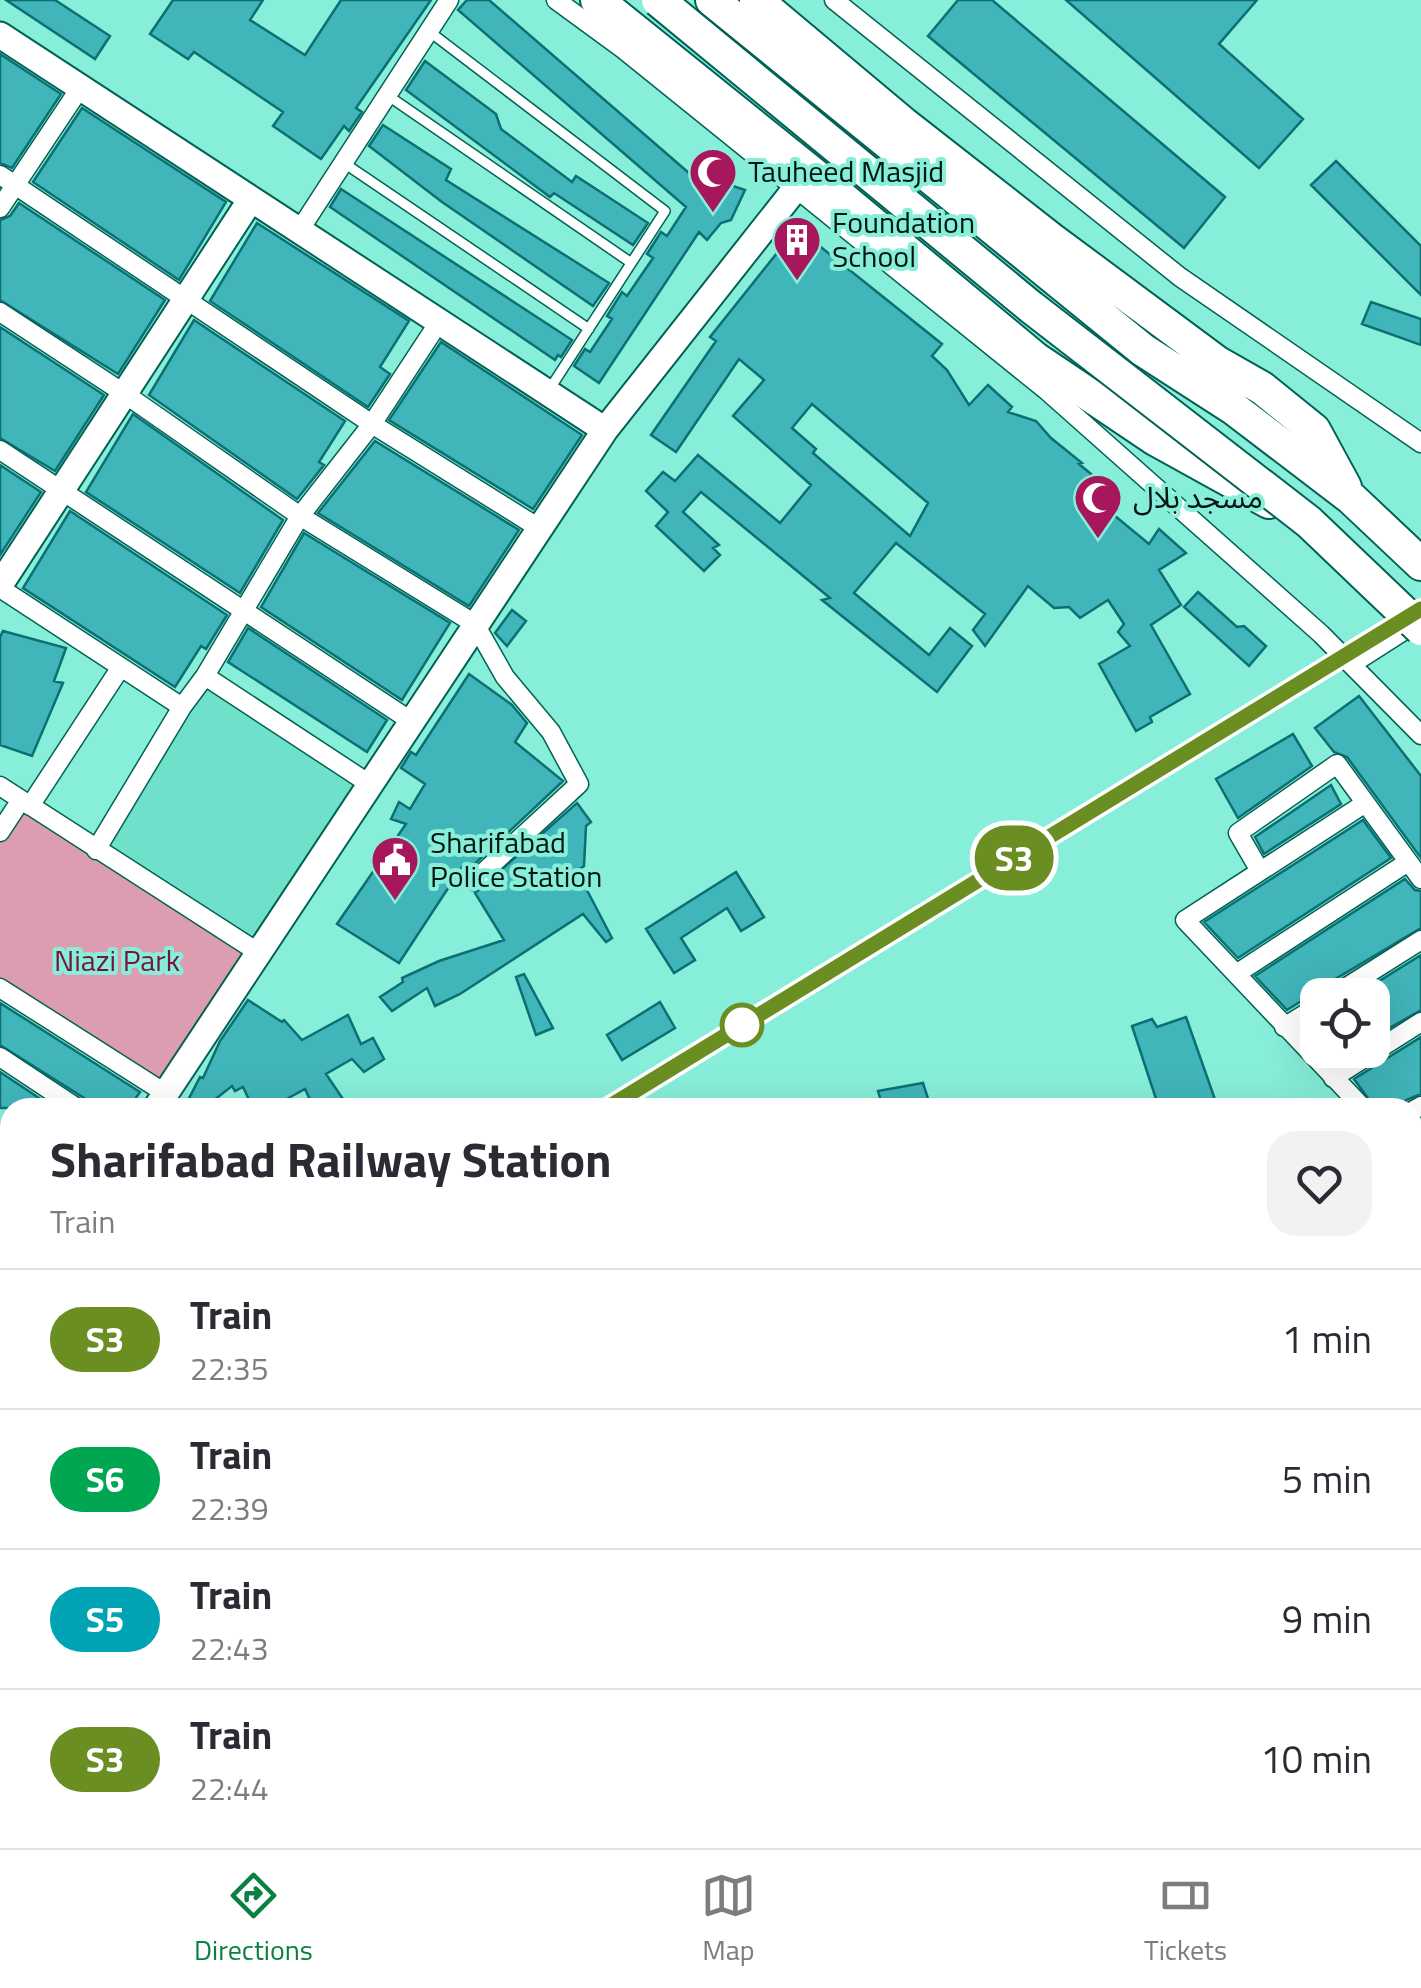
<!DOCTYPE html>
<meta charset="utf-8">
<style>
:root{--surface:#fff;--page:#f2f2f3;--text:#2b2b33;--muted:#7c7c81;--line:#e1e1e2;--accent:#0b8043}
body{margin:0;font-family:"Titillium Web","Noto Sans Arabic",sans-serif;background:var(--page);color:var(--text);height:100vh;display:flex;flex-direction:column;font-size:38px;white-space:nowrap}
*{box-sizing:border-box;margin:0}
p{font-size:32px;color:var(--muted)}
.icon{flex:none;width:55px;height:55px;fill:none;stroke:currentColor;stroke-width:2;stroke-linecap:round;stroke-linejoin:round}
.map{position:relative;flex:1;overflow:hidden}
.side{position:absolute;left:0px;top:1098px;width:1422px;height:752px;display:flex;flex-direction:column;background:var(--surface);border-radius:30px 30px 0 0;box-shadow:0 10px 40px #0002}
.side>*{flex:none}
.badge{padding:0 20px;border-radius:32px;font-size:35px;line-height:65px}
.controls{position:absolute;left:1300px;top:978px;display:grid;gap:20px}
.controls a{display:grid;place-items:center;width:90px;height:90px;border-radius:20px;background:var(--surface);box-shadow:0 10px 40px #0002;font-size:50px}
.map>.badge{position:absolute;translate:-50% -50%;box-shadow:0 0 0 5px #fff}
.round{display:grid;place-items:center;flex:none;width:105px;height:105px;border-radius:30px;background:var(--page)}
.overview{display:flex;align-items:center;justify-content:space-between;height:170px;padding:0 50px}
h1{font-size:48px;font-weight:700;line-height:75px}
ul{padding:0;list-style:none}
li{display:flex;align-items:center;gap:30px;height:140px;padding:0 50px;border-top:2px solid var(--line)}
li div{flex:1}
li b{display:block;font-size:38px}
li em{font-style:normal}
li .badge{min-width:110px;font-weight:700;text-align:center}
.tabs{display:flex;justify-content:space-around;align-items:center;height:140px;border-top:2px solid var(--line);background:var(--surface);font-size:28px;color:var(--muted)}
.tabs a{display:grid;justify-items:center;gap:5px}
.tabs .active{color:var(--accent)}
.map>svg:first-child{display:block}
.built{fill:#6fe1ca}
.green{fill:#dd9db0}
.building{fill:#40b5ba;stroke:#0c7073;stroke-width:2.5;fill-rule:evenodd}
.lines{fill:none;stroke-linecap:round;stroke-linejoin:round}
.lane-casing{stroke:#006254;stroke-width:12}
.street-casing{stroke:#006254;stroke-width:21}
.secondary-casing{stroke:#006254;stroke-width:29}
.highway-casing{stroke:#006254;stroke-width:36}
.lane{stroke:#fff;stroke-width:9}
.street{stroke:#fff;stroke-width:18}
.secondary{stroke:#fff;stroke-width:25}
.highway{stroke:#fff;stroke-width:32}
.rail{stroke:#3e776b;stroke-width:5}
.highway-bridge-casing{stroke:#006254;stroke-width:36;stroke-linecap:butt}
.highway-bridge{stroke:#fff;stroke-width:32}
.line-casing{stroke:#fff;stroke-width:22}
.line{stroke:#6b8e23;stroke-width:15}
.stop-dot{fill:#fff;stroke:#6b8e23;stroke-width:5}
.labels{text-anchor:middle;stroke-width:8;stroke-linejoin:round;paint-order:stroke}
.poi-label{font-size:30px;fill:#021712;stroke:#87eed9;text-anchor:start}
.park-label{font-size:30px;fill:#751640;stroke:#87eed9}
</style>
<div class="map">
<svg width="1421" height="1848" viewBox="0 0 1421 1848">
<rect width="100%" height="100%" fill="#87eed9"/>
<!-- built -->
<path class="built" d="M205,677L370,784L259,951L91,844Z
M0,1751L10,1758V1840H130L141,1848H0Z"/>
<!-- green -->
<path class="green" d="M21,800L259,951L165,1093L0,987V831Z"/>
<!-- building -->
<path class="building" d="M6,0H55L110,36L95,59Z
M173,0H263L250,20L305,55L341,0H431L356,108L362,112L349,131L344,126L321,159L273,126L283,112L194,52L188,59L150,34Z
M467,0H489L704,186L707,177L745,190L731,220L721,223L707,240L699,232L599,383L574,366L585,349L590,352L612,319L607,316L622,292L627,296L653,258L647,254L661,232L667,236L686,207L458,10Z
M958,0H992L1225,197L1184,248L928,36Z
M1066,0H1257L1219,44L1303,119L1259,168Z
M0,54L61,94L12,168L0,163Z
M425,61L496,114L501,129L572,182L576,176L648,223L633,245L554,193L550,197L406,90Z
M82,108L226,202L179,280L33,182Z
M383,125L451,169L446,180L609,283L593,306L442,202L369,146Z
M1336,161L1421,246V295L1311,185Z
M341,189L572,340L561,357L558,355L555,360L330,207Z
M19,203L165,300L118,374L0,300V220L10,216Z
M257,223L409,321L380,367L390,374L368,407L210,301Z
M797,228L942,344L932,356L947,370L969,405L988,385L1012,407L1008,412L1036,421L1051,438L1082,463L1079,464L1091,474L1084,482L1090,488L1086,492L1149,544L1159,529L1186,553L1159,570L1181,605L1151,625L1190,694L1150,717L1152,722L1136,731L1099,664L1130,646L1118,632L1124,624L1108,600L1080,618L1069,607L1054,608L1028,586L985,646L973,630L985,614L896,543L854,593L929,655L950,628L972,646L937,692L822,600L830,598L701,492L683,512L719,545L713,548L720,555L704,571L656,526L668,512L646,491L663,472L675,481L698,455L780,523L811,485L733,416L764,380L739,359L676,452L651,435L716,341L710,337ZM812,404L928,503L910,536L813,453L816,449L792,428Z
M1371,302L1421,319V345L1362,324Z
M194,320L345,421L319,462L324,465L297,499L149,395Z
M0,327L104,395L55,471L0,438Z
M441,342L582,435L533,509L389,420Z
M133,414L283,520L240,593L86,492Z
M375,441L519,530L469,606L318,513Z
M0,465L41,492L0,555Z
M70,511L227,615L206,649L201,646L175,687L23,588Z
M304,533L450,623L402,700L261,607Z
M1198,592L1237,627L1244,626L1266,646L1249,666L1184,607Z
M512,610L526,621L507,646L495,633Z
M248,628L387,720L367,752L228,662Z
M3,631L66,648L54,681L63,683L32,756L0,745V637Z
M469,674L512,705L527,723L515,742L563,781L465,873L462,867L399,963L337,924L406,824L391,819L399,802L410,809L425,784L401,768L411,752L416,755Z
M1359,696L1421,776V858L1347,757L1334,752L1315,728Z
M1293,734L1312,766L1238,818L1216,779Z
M1331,785L1341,804L1264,854L1255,837Z
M577,803L591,822L586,826L584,866L577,871L612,938L606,942L583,914L460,994L435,1006L427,988L392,1011L380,997L403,982L402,978L439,961L504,940L475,893Z
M1363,820L1391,858L1238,958L1204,922Z
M736,872L764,917L741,931L727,908L681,938L695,960L674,973L646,929Z
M1405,879L1415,890L1421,891V928L1327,984L1322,994L1311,995L1287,1010L1255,976Z
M1421,955V1010L1372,1038V995H1357Z
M524,974L553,1028L536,1035L516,977Z
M248,1000L282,1022L284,1020L302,1040L348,1015L361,1044L373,1038L384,1059L364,1072L352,1059L326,1074L349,1108H314L305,1089L270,1108H253L243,1087L235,1091L232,1086L204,1108H184L200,1077L203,1078L220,1041Z
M660,1002L675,1028L622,1060L607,1035Z
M0,1003L140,1092L129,1108H90L84,1098L0,1045Z
M1186,1017L1218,1108H1159L1132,1026L1152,1019L1157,1027Z
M1421,1037V1094L1406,1100L1400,1108H1375L1354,1079Z
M0,1072L54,1108H0Z
M923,1083L931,1108H883L878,1091Z"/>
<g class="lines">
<!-- lane casing -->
<g class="lane-casing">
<path id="lane" d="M430,32L665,211L549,390
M387,95L630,262
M344,163L589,329
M413,1840L420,1848
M157,1848L162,1840
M442,1848L450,1840"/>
</g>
<!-- street casing -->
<g class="street-casing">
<path id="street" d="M556,0L623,49L1046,390L1321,634L1421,735
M834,0L1180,277L1421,443
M0,175L372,424L539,528
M0,208L80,88
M299,231L449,0
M0,312L125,394L300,516L475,624L505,677L551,732L579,784L474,881
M0,450L411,721
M0,588L182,707
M1352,664L1419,621
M205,676L300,516L372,424L439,322
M0,786L259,953
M30,806L121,667
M0,832L21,800
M96,850L182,707L205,676L371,785
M1260,871L1238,833L1337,764L1421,879
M1236,974L1408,862
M0,988L165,1093
M1334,995L1421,940
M1284,1027L1318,1006
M0,1057L77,1108
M1333,1078L1421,1022
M1363,1108L1185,920L1364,804
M1412,1111L1421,1106
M1412,1157L1421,1165
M0,1195L10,1202
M1412,1195L1421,1190
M1412,1264L1421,1261
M1412,1423L1421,1420
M1412,1775L1421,1773
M1106,1840L1108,1848
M1189,1848L1214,1840"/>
</g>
<!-- secondary casing -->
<g class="secondary-casing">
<path id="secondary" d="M0,35L605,430
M0,585L251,199
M156,1108L605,430L796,188
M0,1343L10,1328
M1412,1586L1421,1583
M1412,1622L1421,1619
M0,1687L10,1694
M0,1715L10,1722
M190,1840L203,1848
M242,1840L255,1848
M617,1848L642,1840
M726,1848L751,1840"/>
</g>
<!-- highway casing -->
<g class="highway-casing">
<path id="highway" d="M597,0L812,173L1036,359L1155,439L1269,502
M712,0L1143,350L1233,408L1351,498L1421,564
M756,0L904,124L1051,239L1218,363L1262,388L1314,430L1345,487"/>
</g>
<!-- lane -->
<use href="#lane" class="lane"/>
<!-- street -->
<use href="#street" class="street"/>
<!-- secondary -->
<use href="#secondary" class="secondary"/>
<!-- highway -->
<use href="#highway" class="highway"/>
<!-- rail -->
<path class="rail" d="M607,1108L1421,608
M0,1478L10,1472"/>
<!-- highway-bridge casing -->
<g class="highway-bridge-casing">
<path id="highway-bridge" d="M658,0L1031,307L1309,522L1421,629"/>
</g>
<!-- highway-bridge -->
<use href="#highway-bridge" class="highway-bridge"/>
</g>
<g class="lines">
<!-- line casing -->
<g class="line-casing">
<path id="line" d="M607,1108L1421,609"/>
</g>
<!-- line -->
<use href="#line" class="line"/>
</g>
<!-- icons -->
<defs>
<g id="mosque-pin" transform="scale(2.5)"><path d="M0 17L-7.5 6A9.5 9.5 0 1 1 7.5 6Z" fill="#a6185b" stroke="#87eed9"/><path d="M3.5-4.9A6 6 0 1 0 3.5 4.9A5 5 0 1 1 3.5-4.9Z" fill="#fff"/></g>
<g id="building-pin" transform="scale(2.5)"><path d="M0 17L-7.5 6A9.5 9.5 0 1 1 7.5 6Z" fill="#a6185b" stroke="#87eed9"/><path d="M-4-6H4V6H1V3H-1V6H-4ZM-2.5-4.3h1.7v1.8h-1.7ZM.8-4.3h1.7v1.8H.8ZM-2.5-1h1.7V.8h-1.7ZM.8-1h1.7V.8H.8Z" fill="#fff"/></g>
<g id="civic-pin" transform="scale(2.5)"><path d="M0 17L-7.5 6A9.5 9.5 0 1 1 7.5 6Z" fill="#a6185b" stroke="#87eed9"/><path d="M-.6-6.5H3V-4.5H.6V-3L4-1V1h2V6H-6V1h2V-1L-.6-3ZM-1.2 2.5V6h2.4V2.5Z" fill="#fff"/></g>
</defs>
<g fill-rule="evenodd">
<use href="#mosque-pin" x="713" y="172"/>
<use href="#building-pin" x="797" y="240"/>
<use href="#mosque-pin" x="1098" y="498"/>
<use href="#civic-pin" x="395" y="860"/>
</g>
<!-- markers -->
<circle class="stop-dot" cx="742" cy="1025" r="20"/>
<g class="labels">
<!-- poi labels -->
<g class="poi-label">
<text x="748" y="182">Tauheed Masjid</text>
<text x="832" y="233">Foundation<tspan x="832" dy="34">School</tspan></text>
<text x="1133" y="508">مسجد بلال</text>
<text x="430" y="853">Sharifabad<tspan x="430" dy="34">Police Station</tspan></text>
</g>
<!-- park labels -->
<g class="park-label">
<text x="117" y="971">Niazi Park</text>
</g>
</g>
</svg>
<div class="controls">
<a><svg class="icon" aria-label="locate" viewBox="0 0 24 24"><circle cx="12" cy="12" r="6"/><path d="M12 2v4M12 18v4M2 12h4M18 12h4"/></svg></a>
</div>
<b class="badge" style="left:1014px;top:858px;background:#6b8e23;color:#fff">S3</b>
<section class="side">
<div class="overview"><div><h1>Sharifabad Railway Station</h1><p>Train</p></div><a class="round"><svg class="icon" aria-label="heart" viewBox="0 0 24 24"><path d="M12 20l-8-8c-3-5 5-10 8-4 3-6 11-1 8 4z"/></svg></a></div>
<ul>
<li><span class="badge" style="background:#6b8e23;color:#fff">S3</span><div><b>Train</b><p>22:35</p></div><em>1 min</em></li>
<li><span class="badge" style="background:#00a651;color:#fff">S6</span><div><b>Train</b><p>22:39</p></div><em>5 min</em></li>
<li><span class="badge" style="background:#00a3b4;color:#fff">S5</span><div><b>Train</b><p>22:43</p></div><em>9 min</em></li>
<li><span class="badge" style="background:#6b8e23;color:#fff">S3</span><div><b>Train</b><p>22:44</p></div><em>10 min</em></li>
</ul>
</section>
</div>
<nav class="tabs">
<a class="active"><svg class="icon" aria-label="directions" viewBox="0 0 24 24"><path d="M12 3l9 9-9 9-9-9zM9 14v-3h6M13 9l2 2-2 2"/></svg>Directions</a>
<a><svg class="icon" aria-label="map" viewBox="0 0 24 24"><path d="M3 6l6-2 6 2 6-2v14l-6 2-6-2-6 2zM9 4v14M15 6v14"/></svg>Map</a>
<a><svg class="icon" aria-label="tickets" viewBox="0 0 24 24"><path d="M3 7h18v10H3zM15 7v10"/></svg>Tickets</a>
</nav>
